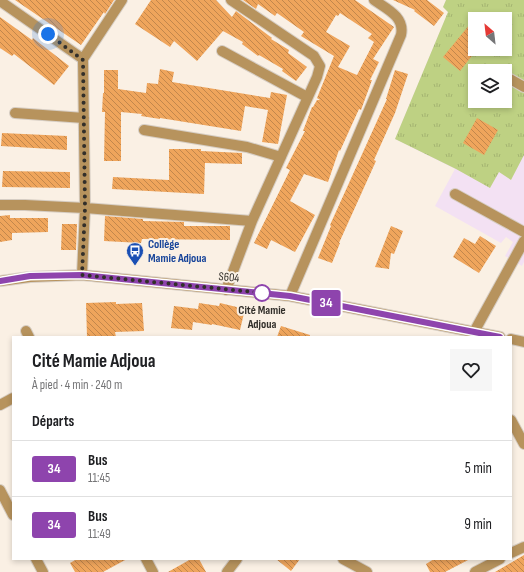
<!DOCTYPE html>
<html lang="fr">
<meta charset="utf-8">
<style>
:root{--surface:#fff;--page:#f6f6f6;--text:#202124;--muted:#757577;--line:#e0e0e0}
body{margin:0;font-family:"Sofia Sans Condensed",sans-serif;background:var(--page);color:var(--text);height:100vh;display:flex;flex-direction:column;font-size:15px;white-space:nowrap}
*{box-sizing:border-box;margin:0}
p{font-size:13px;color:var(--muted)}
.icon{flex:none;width:22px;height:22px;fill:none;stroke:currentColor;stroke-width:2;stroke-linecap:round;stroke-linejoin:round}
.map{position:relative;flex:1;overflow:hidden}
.sheet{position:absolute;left:12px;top:336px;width:500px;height:224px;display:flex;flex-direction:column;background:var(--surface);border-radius:0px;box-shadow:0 2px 6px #0003}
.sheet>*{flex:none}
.badge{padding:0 8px;border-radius:3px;font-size:14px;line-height:26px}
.needle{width:26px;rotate:332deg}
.controls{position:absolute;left:468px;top:12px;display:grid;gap:8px}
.controls a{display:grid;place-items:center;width:44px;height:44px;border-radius:0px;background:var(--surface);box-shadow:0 2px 6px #0003;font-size:20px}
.you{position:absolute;width:20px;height:20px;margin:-10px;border:3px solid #fff;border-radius:50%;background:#1a73e8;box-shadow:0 0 0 6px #1a73e833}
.map>.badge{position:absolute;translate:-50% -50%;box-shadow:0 0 0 2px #fff}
h2{padding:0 20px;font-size:15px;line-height:36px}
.round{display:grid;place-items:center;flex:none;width:42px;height:42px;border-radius:0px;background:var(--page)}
.summary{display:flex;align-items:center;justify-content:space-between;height:68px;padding:0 20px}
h1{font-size:19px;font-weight:700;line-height:30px}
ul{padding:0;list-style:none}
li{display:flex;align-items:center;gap:12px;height:56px;padding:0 20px;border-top:1px solid var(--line)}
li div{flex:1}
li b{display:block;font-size:15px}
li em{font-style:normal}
li .badge{min-width:44px;font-weight:700;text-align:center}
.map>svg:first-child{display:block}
.medical{fill:#f3e1f3;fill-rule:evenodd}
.grass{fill:url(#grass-tufts);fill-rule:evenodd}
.building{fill:url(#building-back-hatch);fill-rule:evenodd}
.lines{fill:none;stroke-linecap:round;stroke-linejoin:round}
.minor-casing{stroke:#d6cdc3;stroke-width:12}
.minor{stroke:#b7935d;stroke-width:10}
.line-casing{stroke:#fff;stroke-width:9}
.line{stroke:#8e44ad;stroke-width:6}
.walk{stroke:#322f2a;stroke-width:4;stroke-dasharray:0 7.2}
.stop-dot{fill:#fff;stroke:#8e44ad;stroke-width:2}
.labels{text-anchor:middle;stroke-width:4;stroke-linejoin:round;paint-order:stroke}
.transit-label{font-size:12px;font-weight:bold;fill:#164399;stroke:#faf0e4;text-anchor:start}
.street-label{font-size:12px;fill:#322f2a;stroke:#faf0e4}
.stop-label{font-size:12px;font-weight:bold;fill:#322f2a;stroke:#faf0e4}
</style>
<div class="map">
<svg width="524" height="572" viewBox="0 0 524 572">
<defs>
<pattern id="grass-tufts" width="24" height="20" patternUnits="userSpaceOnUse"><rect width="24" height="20" fill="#bed183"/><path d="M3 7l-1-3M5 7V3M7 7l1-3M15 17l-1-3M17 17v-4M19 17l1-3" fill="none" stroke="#a4b471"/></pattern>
<pattern id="building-back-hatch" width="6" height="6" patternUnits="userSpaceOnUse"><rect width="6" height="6" fill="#efa55c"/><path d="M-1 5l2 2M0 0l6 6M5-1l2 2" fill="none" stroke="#c2874c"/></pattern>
</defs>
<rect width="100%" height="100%" fill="#faf0e4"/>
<!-- medical -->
<path class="medical" d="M446,0H524V262L522,266L505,256L513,242L506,237L501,243L435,206L455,169L395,139L448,12L443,7ZM475,19H505V49H475ZM475,71H505V101H475Z"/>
<!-- grass -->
<path class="grass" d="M446,0H524V155L511,180L499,172L490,188L456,169L395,139L448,12L443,7ZM475,19H505V49H475ZM475,71H505V101H475Z"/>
<!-- building -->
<path class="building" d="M15,0H114L105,14L104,12L81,45Z
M151,0H216L232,17L236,11L272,38L271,39L289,50L288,53L307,67L296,81L282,71L283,69L259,55L258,56L242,44L243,42L223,31L197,61L174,41L170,47L135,24Z
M243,0H355L394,27L373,59L379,62L370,80H372L361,110L359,109L340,151L339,150L328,182L304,174L290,201L315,215L295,252L271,240L267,249L254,243L290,170L286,168L305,131H303L312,107H313L317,100H320L317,98L334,56L301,36L304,32L277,13L275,16L258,4L256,9ZM340,13L372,34L368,38L374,42L357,75L338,67L350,46L326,32L336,15L338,16Z
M393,0H427L444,13L434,26L414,11L415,10Z
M0,17L32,40L33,38L69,66L54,85L14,54L12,56L0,48Z
M475,18V52L460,71L443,57Z
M160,69L174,72L172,82L270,98L271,92L287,95L278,144L262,142L268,110L245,106L241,131L160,118V119L141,116L142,114L121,112V161H104L105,112H102L103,93H104V70H118V89L146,93L147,83L158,84Z
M395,70L408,74L395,113L374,160L376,161L339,243H340L332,263L318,258L331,226L330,225L387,99H386Z
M477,118L498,130L484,155L463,143Z
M2,133L67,136V150L1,146Z
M169,149H201V151L242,153V164L205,163L204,194L112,189L113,177L169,180Z
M3,171L70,172V188L2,187Z
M10,215V218H48V232L12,233V240L0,242V216Z
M105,216L143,219V221L184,222V226H230V240L142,239L141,243L104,241Z
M62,224H77L76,250H61Z
M391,226L403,231L394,254L391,253L389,269L375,267Z
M480,236L496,246L479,273L453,257L464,238L475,244Z
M116,302V304L142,303L144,331L115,332L116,337H87L86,303Z
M199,303L219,306L220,303L245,309L240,330L212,324V325L193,322L192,330L171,328L174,306L198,309Z
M281,326L310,335V337H277Z
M524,555V572H495Z
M77,559H127L103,572H75L70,563Z
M191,559H199L206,572H168Z
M276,559H300L291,571Z
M434,559H470L445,572H430L426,564Z"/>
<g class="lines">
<!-- minor casing -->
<g class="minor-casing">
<path id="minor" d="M0,1L83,59L85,208L82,275
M222,51L307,97
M83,59L122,0
M510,79L524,87
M15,113L84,118
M144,130L247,147L281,157
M455,194L524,232
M0,205H25L85,208L252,221
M0,281L30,277L82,275L290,296L500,337
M226,290L252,221L317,77L320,66L314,56L231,0
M290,296L401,35C405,17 387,9 374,0
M26,331L29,337
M475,337L474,332L524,241
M511,339L524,342
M0,405L13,398
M511,420L524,444
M0,490L13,515
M511,553L524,547
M36,559L43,572
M146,559L153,572
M343,559L367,572
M227,572L237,559
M475,572L500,559"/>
</g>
<!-- minor -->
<use href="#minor" class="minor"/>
</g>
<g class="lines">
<!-- line casing -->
<g class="line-casing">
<path id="line" d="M0,281L30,276L82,275L290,296L500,337"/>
</g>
<!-- line -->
<use href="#line" class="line"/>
<!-- walk -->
<path class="walk" d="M48,34L83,60L85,208L82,275L264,293H262"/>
</g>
<!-- icons -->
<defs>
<g id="bus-pin" transform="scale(0.9)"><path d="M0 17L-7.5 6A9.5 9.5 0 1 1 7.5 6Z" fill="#1a4fb4" stroke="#faf0e4"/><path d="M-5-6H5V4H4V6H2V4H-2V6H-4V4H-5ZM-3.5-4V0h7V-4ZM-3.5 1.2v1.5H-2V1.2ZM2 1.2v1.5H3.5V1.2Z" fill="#fff"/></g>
</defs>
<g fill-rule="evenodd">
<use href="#bus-pin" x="135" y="251"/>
</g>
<!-- markers -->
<circle class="stop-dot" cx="262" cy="293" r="8"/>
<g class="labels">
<!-- transit labels -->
<g class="transit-label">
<text x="148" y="248">Collège<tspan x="148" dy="14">Mamie Adjoua</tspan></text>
</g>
<!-- street labels -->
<g class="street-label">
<text transform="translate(229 277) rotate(5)" y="4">S604</text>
</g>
<!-- stop labels -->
<g class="stop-label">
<text x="262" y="314">Cité Mamie<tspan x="262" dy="14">Adjoua</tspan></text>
</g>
</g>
</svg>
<div class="controls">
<a><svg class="needle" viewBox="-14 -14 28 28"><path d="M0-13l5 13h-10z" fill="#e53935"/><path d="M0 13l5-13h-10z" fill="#757577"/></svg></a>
<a><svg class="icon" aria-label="layers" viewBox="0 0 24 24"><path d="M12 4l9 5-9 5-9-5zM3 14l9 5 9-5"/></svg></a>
</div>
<div class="you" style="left:48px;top:34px"></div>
<b class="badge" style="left:326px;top:303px;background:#8e44ad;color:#fff">34</b>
<section class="sheet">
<div class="summary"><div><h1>Cité Mamie Adjoua</h1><p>À pied · 4 min · 240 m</p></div><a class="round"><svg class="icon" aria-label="heart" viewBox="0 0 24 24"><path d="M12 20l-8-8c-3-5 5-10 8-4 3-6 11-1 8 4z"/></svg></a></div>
<h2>Départs</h2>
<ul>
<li><span class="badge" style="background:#8e44ad;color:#fff">34</span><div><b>Bus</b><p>11:45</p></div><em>5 min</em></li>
<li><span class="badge" style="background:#8e44ad;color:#fff">34</span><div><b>Bus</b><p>11:49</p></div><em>9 min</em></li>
</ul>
</section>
</div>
